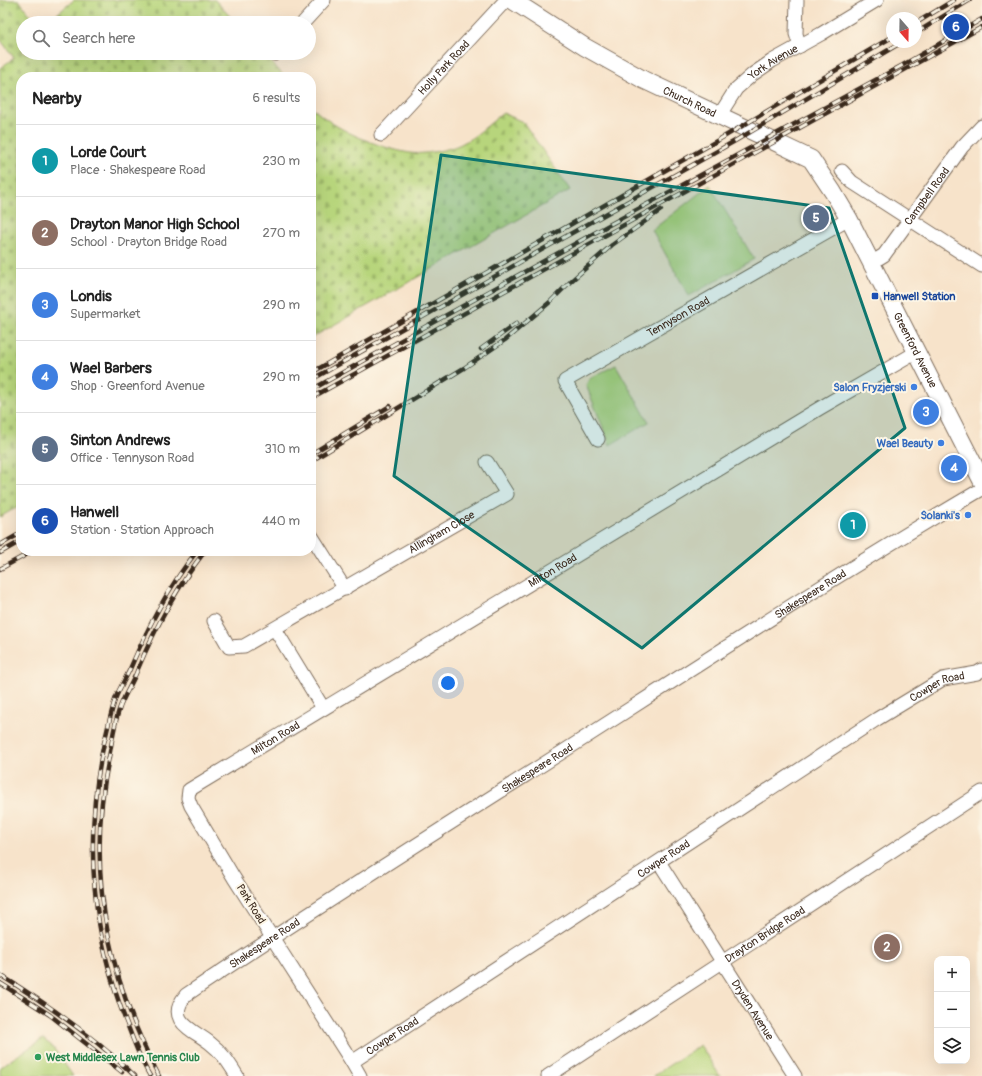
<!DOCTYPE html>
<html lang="en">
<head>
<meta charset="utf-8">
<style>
	:root { --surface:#fff; --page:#f2f2f2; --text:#222; --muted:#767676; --line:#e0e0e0; --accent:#c8321e }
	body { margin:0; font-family:Pangolin,sans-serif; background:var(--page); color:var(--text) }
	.controls { position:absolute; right:12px; bottom:12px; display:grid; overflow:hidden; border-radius:8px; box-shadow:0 4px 16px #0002 }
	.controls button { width:36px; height:36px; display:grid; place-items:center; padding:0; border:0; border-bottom:1px solid var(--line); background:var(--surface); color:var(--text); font:20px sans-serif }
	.compass { position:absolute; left:886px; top:12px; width:36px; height:36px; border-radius:50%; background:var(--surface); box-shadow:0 4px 16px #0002; rotate:160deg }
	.you { position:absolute; left:448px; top:683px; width:14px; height:14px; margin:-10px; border:3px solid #fff; border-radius:50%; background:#1a73e8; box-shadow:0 0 0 6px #1a73e833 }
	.badge { display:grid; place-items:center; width:26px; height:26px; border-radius:50%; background:var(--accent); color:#fff; font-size:13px; font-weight:700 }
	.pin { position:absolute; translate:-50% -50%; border:2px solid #fff; box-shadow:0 1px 4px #0006 }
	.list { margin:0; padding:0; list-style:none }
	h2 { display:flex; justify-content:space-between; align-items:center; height:52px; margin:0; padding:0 16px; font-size:17px }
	h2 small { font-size:13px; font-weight:400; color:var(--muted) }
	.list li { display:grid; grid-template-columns:26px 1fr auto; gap:12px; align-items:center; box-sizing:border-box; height:72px; padding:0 16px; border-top:1px solid var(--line) }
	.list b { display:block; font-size:15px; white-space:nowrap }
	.list p { margin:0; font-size:13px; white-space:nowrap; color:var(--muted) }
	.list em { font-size:13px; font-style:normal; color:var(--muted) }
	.icon { flex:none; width:22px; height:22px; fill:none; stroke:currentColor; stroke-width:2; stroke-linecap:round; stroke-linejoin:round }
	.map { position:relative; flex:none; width:982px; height:1076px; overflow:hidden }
	.search { position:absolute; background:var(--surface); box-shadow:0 4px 16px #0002; left:16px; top:16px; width:300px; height:44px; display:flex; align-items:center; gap:10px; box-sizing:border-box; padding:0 14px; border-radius:22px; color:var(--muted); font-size:15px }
	.panel { position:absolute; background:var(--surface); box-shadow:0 4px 16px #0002; left:16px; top:72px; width:300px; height:484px; border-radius:16px }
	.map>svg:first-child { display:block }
	.cemetery { fill:url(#cemetery-stones); stroke:#79804c }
	.green { fill:#b7d57b; stroke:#79804c }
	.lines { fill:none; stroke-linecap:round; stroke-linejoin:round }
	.minor-casing { stroke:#7d6b5a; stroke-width:15 }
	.tertiary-casing { stroke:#7d6b5a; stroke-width:19 }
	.minor { stroke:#fff; stroke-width:13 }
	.tertiary { stroke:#fff; stroke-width:17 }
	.rail-casing { stroke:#3b2a1e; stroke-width:4.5 }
	.rail { stroke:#fcf5e5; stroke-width:3; stroke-dasharray:9; stroke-linecap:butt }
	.marked { fill:#0f766e; fill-opacity:0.2; stroke:#0f766e; stroke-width:3; stroke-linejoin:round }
	.transit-dot { fill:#1a4fb4; stroke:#fcf5e5; stroke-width:1.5 }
	.shop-dot { fill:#3f7fe0; stroke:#fcf5e5; stroke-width:1.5 }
	.leisure-dot { fill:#2e9e5b; stroke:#fcf5e5; stroke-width:1.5 }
	.labels { text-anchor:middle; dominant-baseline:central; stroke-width:4; stroke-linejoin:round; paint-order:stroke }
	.street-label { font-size:11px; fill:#3b2a1e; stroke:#fcf5e5 }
	.transit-label { font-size:11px; font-weight:bold; fill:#164399; stroke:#fcf5e5; text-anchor:start }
	.shop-label { font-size:11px; font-weight:bold; fill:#366cbe; stroke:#fcf5e5; text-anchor:end }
	.leisure-label { font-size:11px; font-weight:bold; fill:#27864d; stroke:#fcf5e5; text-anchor:start }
</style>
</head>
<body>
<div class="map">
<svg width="982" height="1076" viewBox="0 0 982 1076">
	<defs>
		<pattern id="cemetery-stones" width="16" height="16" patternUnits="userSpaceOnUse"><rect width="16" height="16" fill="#b7d57b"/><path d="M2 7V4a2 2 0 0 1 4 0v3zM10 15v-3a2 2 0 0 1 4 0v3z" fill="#9eb76a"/></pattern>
	</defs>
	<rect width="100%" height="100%" fill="#fcf5e5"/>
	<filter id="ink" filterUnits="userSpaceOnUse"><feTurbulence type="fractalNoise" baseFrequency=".025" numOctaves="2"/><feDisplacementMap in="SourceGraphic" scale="8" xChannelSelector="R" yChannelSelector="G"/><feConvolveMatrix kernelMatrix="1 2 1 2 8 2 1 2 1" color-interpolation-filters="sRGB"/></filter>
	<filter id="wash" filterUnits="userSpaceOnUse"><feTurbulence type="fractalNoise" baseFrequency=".012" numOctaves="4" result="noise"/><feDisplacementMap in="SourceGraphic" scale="16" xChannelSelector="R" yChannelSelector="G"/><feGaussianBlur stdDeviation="0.9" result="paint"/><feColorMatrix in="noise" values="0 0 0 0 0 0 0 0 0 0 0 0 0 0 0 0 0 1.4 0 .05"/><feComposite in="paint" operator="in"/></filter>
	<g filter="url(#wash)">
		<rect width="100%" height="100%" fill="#f7e3ca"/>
		<!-- cemetery -->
		<g class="cemetery">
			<polygon points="0,0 19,0 36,23 23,23 23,53 263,53 285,77 21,77 21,505 0,517 0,68 14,58 0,39"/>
			<polygon points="74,0 215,0 236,23 46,23"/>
			<path d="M311,106C332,129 379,148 410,153C422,155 450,150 461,144C476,137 490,123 503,113L523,122L570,190L311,338Z"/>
		</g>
		<!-- green -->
		<g class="green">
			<polygon points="710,185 754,259 689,296 652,230"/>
			<polygon points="616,365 649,422 610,445 586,385 590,378"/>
			<polygon points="43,1039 52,1046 73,1076 0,1076 0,1067"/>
			<polygon points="700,1045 720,1076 653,1076"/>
		</g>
	</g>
	<g filter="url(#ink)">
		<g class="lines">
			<!-- minor casing -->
			<g class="minor-casing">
				<g id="minor">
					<polyline points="797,0 796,34 800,46"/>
					<polyline points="303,23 324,0"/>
					<polyline points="275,54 276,53"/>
					<path id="s1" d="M719,116L736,89L753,74L772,61L821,34L877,0"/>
					<path id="s2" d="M381,135L506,0"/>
					<polyline points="842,171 852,182 982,266"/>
					<path id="s3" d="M871,263L884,255L962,147L982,126"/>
					<path id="s4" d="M598,439L565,381L849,219"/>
					<polyline points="311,535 345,589"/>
					<path id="s5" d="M214,621L229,647L244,646L507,494L487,462"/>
					<polyline points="275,629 323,708"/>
					<path id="s6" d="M659,862L795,1076"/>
					<path id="s7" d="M352,1062L877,719L943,679L977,673L982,670"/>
					<path id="s8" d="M237,1076C229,1063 222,1052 210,1043C194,1030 164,1021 186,995C311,911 438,831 564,751C703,662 841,572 982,489"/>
					<path id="s9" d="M360,1076L352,1062L234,878L191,806L188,798L189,790L820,408L917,352"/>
					<path id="s10" d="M548,1076L982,792"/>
				</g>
			</g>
			<!-- tertiary casing -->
			<g class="tertiary-casing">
				<g id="tertiary">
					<path id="s11" d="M512,0L585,47L644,80L811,159L833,192L849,219L982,481"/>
				</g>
			</g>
			<!-- minor -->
			<use href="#minor" class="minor"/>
			<!-- tertiary -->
			<use href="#tertiary" class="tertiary"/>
			<!-- rail casing -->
			<g class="rail-casing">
				<g id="rail">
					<polyline points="916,23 954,0"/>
					<polyline points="916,33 970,0"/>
					<polyline points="481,349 517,323"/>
					<polyline points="311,373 727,135 892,37"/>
					<polyline points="311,380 735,141 902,42"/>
					<polyline points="311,390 607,226 903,65 982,19"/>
					<polyline points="311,398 982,27"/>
					<polyline points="311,454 390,406"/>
					<polyline points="311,461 464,368 505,340 550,302 571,281 612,245 661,210"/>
					<polyline points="0,545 21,533"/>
					<polyline points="0,553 21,541"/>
					<polyline points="0,569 33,551"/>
					<path d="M0,975C49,1005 94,1037 135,1076"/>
					<polyline points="0,983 50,1015 122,1072"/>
					<path d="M150,1076C141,1061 135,1045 129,1029C92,939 83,839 104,743C108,728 111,711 116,697C120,687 126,678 130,669C148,627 168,587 197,551"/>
					<path d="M159,1076C106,975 86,869 109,757C112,742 114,725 119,710C123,697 132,684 137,671C155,628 176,588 205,551"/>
				</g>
			</g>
			<!-- rail -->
			<use href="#rail" class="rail"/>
		</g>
	</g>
	<!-- marked area -->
	<path class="marked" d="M441,155L829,208L905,428L642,648L394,476Z"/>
	<!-- markers -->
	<rect class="transit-dot" x="871" y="292" width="8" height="8" rx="2"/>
	<g class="shop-dot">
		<circle cx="914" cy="387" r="4"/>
		<circle cx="941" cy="443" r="4"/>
		<circle cx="968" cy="515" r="4"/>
	</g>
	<circle class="leisure-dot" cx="38" cy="1057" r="4"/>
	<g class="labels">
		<!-- street labels -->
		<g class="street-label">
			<text stroke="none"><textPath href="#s1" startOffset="78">York Avenue</textPath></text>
			<text stroke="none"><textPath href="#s2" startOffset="92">Holly Park Road</textPath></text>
			<text stroke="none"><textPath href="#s11" startOffset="205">Church Road</textPath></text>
			<text stroke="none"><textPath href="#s3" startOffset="88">Campbell Road</textPath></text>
			<text stroke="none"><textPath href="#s4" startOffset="197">Tennyson Road</textPath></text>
			<text stroke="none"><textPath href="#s11" startOffset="557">Greenford Avenue</textPath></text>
			<text stroke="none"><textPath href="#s5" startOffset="273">Allingham Close</textPath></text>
			<text stroke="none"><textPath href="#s9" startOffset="760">Milton Road</textPath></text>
			<text stroke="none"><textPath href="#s8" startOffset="850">Shakespeare Road</textPath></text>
			<text stroke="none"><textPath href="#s7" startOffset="696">Cowper Road</textPath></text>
			<text stroke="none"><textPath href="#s9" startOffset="436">Milton Road</textPath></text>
			<text stroke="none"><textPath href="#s8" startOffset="526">Shakespeare Road</textPath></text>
			<text stroke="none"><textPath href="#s7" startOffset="372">Cowper Road</textPath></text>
			<text transform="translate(251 904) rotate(58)">Park Road</text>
			<text stroke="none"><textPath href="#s10" startOffset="259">Drayton Bridge Road</textPath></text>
			<text stroke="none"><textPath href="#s8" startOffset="202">Shakespeare Road</textPath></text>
			<text stroke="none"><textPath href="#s6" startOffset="175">Dryden Avenue</textPath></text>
			<text stroke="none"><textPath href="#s7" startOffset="48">Cowper Road</textPath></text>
		</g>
		<!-- transit labels -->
		<g class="transit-label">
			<text x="883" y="296">Hanwell Station</text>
		</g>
		<!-- shop labels -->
		<g class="shop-label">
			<text x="906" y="387">Salon Fryzjerski</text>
			<text x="933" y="443">Wael Beauty</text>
			<text x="960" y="515">Solanki's</text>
		</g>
		<!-- leisure labels -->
		<g class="leisure-label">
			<text x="46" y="1057">West Middlesex Lawn Tennis Club</text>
		</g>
	</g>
</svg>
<div class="controls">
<button>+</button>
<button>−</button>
<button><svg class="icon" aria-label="layers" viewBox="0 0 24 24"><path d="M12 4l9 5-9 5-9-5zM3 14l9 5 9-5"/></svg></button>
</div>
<svg class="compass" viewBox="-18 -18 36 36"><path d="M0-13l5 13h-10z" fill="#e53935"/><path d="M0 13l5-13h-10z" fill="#767676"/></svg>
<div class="you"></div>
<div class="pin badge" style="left:853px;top:525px;background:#0f9aa8">1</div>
<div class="pin badge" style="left:887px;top:947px;background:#8d6e63">2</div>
<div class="pin badge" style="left:926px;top:412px;background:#3f7fe0">3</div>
<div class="pin badge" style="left:954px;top:468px;background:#3f7fe0">4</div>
<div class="pin badge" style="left:816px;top:218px;background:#5c6f8a">5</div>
<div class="pin badge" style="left:956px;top:27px;background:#1a4fb4">6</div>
<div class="search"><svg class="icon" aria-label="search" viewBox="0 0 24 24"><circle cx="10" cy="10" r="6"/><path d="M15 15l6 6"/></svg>Search here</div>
<section class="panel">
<h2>Nearby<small>6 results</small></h2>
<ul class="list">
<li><span class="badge" style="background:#0f9aa8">1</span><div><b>Lorde Court</b><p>Place · Shakespeare Road</p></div><em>230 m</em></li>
<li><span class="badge" style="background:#8d6e63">2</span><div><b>Drayton Manor High School</b><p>School · Drayton Bridge Road</p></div><em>270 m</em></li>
<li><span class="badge" style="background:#3f7fe0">3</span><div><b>Londis</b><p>Supermarket</p></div><em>290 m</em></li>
<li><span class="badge" style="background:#3f7fe0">4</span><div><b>Wael Barbers</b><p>Shop · Greenford Avenue</p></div><em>290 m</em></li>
<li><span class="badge" style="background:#5c6f8a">5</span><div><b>Sinton Andrews</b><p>Office · Tennyson Road</p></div><em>310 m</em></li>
<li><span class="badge" style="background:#1a4fb4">6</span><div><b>Hanwell</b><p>Station · Station Approach</p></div><em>440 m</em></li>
</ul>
</section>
</div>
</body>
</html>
